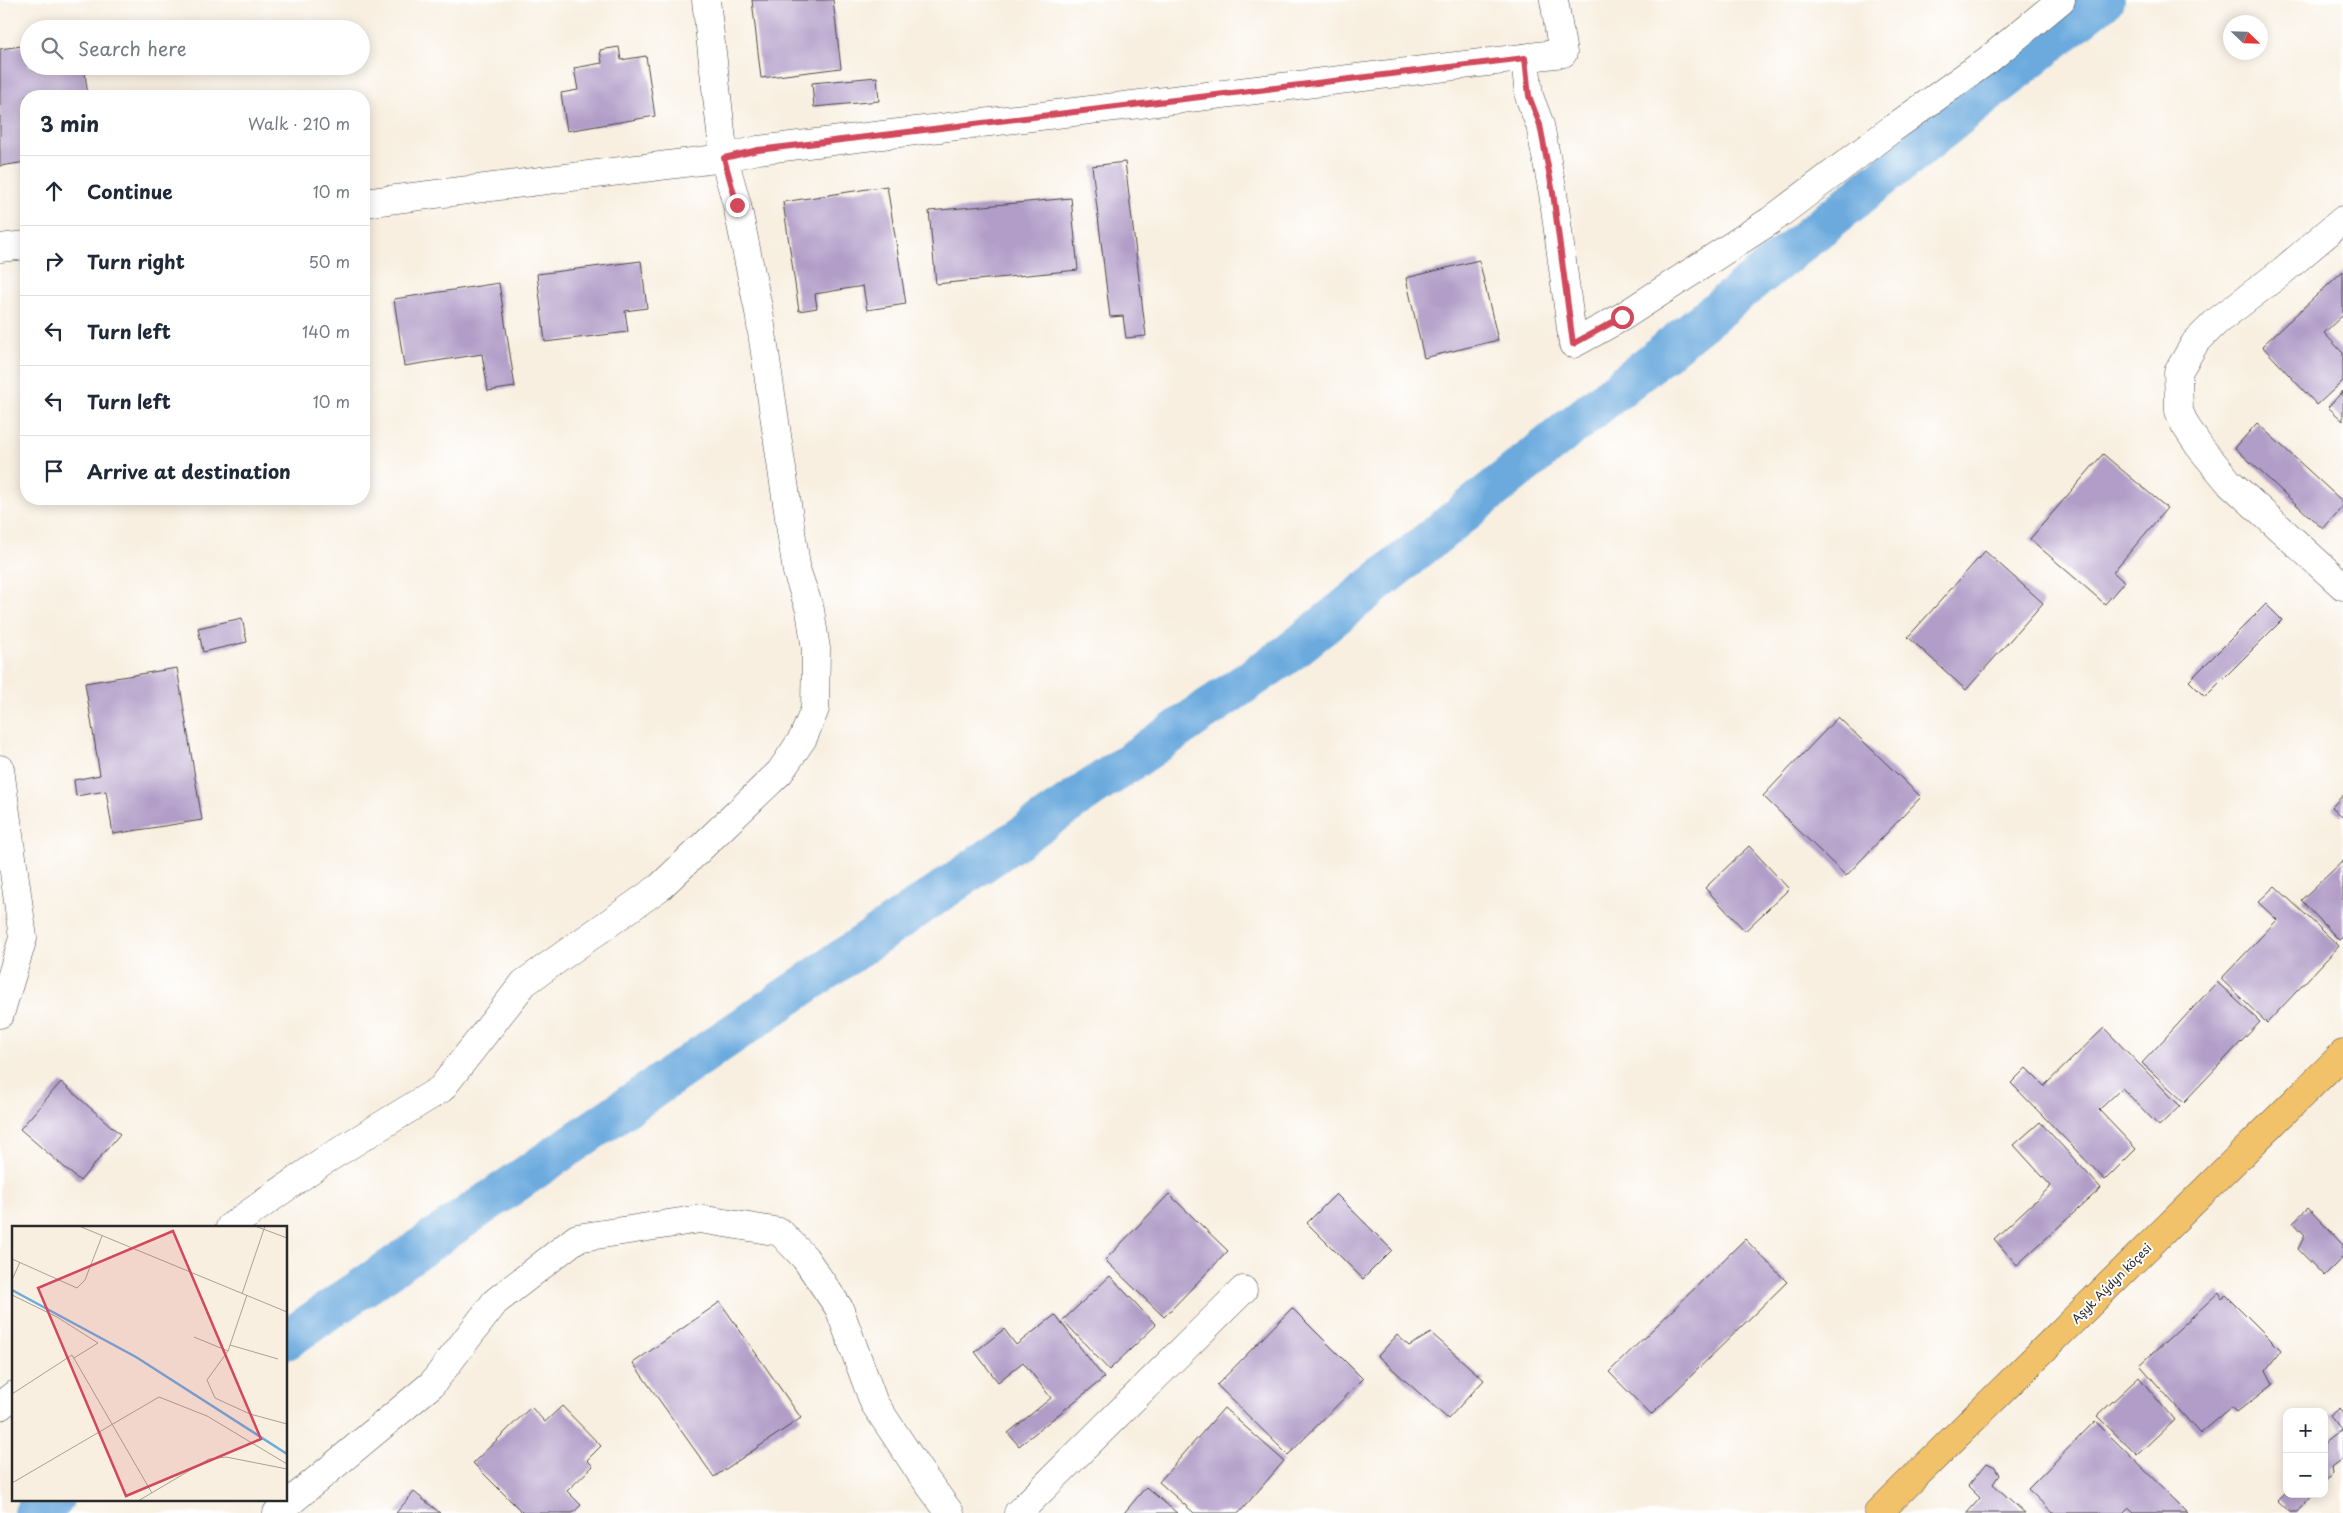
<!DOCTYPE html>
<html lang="en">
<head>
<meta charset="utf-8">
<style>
	:root { --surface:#fff; --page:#f6f6f7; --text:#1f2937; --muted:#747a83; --line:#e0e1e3 }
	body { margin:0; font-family:"Playpen Sans",sans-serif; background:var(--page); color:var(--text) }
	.controls { position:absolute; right:15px; bottom:15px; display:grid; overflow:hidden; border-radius:10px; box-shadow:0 2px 12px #0003 }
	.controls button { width:45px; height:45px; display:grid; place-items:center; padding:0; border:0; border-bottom:1px solid var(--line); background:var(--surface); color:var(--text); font:25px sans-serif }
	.compass { position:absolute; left:2223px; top:15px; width:45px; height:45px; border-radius:50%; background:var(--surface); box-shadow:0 2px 12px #0003; rotate:113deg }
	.stop { position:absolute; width:15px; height:15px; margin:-11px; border:4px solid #d1495b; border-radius:50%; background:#fff }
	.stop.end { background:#d1495b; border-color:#fff; box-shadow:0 1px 5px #0008 }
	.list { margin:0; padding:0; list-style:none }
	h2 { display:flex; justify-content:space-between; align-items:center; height:65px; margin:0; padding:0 20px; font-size:21px }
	h2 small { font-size:16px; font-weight:400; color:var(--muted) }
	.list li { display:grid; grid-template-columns:32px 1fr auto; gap:15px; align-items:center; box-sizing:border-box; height:70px; padding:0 20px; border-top:1px solid var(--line) }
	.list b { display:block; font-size:19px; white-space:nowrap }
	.list em { font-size:16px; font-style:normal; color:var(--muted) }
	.icon { flex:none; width:28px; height:28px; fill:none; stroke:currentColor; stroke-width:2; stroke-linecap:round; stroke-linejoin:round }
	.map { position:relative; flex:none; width:2343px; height:1513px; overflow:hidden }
	.search { position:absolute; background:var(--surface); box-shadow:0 2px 12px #0003; left:20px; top:20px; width:350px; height:55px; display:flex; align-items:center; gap:12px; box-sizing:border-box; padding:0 18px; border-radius:28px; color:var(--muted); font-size:19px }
	.panel { position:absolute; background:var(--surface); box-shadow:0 2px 12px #0003; left:20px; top:90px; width:350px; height:415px; border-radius:20px }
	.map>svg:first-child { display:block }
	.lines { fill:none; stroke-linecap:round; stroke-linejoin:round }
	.canal { stroke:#6caade; stroke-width:40 }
	.building { fill:#b29dc8 }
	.minor-casing { stroke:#4a4846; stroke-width:29 }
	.major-casing { stroke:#4a4846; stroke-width:29 }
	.minor { stroke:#fff; stroke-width:28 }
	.major { stroke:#f2c26a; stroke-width:28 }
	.route { stroke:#d1495b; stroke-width:6 }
	.labels { text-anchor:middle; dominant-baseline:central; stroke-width:4; stroke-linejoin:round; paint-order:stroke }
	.street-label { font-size:12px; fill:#2b2b2b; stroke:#fff }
	.inset-river { fill:none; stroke:#6caade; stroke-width:2.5 }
	.inset-road { fill:none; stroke:#a6a198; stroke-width:1 }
	.view { fill:#d1495b; fill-opacity:0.15; stroke:#d1495b; stroke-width:2.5 }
	.inset-edge { fill:none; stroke:#2b2b2b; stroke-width:2.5 }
</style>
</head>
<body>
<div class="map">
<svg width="2343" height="1513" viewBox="0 0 2343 1513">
	<rect width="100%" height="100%" fill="#fff"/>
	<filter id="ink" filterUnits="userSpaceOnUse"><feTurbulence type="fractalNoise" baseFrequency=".02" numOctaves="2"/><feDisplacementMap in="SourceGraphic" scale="10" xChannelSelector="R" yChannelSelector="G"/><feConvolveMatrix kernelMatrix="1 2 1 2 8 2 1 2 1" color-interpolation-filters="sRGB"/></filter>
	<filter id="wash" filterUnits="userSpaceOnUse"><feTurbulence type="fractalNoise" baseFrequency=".0096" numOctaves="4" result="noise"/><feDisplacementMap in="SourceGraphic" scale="20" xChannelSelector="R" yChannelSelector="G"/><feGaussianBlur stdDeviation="1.12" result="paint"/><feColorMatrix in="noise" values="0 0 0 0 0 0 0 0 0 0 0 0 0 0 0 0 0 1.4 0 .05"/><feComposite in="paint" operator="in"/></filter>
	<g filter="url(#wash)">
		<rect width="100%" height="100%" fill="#f8efe0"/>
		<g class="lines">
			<!-- canal -->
			<g class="canal">
				<polyline points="286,1340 1289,653 2104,0"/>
				<polyline points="34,1513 54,1499"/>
			</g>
		</g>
		<g id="blocks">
			<!-- building -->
			<g class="building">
				<polygon points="752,0 833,0 841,68 761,78"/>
				<polygon points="29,45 29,66 84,66 88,96 26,96 26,162 0,166 0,49"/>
				<polygon points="619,47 621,60 646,56 655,116 567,131 561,93 578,90 574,68 602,63 600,50"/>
				<polygon points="877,77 879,101 814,107 812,83"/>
				<polygon points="1125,162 1146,336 1126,338 1123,316 1110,317 1092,166"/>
				<polygon points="887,186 906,304 867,310 863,286 815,294 817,308 799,311 783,202"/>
				<polygon points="1071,198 1078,270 936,284 929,211"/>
				<polygon points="1479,260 1498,340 1424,358 1406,278"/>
				<polygon points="641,261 647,308 625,311 628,332 545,342 537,274"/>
				<polygon points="2343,271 2343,315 2324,333 2343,353 2343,381 2317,405 2262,346"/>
				<polygon points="499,283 515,387 488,391 482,354 404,366 394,299"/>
				<polygon points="2343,391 2343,421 2328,407"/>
				<polygon points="2257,423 2343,502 2343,506 2323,529 2235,448"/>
				<polygon points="2103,454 2167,508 2113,572 2124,582 2105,604 2030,539"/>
				<polygon points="1985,551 2043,603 1966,690 1908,637"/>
				<polygon points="2266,604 2282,620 2205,697 2189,681"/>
				<polygon points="242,618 247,642 203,652 198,628"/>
				<polygon points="177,668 202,820 113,834 106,791 76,796 74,780 100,775 85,683"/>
				<polygon points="1838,717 1921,797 1846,876 1763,796"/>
				<polygon points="2343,795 2343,817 2332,807"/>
				<polygon points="1749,846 1789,889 1745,931 1705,888"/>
				<polygon points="2343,861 2343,937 2339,940 2301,900"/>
				<polygon points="2275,886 2339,946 2267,1023 2221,979 2277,920 2258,902"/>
				<polygon points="2217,982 2260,1022 2184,1102 2142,1063"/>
				<polygon points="2104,1028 2180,1106 2159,1126 2122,1088 2099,1110 2136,1149 2105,1180 2011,1083 2026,1068 2044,1086"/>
				<polygon points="61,1082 120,1134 80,1181 20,1129"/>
				<polygon points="2040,1122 2101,1188 2017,1265 1994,1239 2051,1186 2014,1145"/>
				<polygon points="1169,1194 1228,1251 1164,1317 1105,1260"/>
				<polygon points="1336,1194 1392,1250 1363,1279 1307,1223"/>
				<polygon points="2308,1208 2343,1245 2343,1257 2324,1276 2298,1249 2305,1235 2293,1222"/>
				<polygon points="1745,1239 1787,1282 1651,1415 1609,1372"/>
				<polygon points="1110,1276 1156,1325 1109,1370 1063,1320"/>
				<polygon points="2219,1292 2222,1298 2226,1295 2281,1350 2266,1370 2273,1384 2237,1412 2232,1407 2200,1434 2140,1365"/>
				<polygon points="720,1302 801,1418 714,1477 633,1363"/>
				<polygon points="1292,1308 1363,1379 1288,1455 1217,1385"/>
				<polygon points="1055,1315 1104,1378 1019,1446 1008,1433 1051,1398 1023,1362 998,1382 975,1352 1004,1329 1016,1345"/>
				<polygon points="1431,1333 1484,1380 1448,1419 1378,1356 1397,1335 1409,1346"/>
				<polygon points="2139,1377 2174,1420 2137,1455 2097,1416"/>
				<polygon points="562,1406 601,1446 587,1460 593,1466 567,1491 581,1505 573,1513 523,1513 473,1463 531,1407 545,1422"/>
				<polygon points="1224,1408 1284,1461 1239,1513 1194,1513 1159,1482"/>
				<polygon points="2340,1408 2343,1412 2343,1459 2331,1468 2332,1474 2324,1483 2324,1443 2341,1430 2330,1416"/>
				<polygon points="2095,1421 2188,1513 2134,1513 2128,1508 2123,1513 2053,1513 2028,1489"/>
				<polygon points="1987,1463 1995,1467 1999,1475 1993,1484 2025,1513 1967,1513 1980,1498 1968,1486"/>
				<polygon points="1146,1487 1177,1513 1124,1513"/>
				<polygon points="2287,1490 2287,1494 2314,1494 2297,1513 2291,1513 2277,1500"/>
				<polygon points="414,1492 440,1513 396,1513"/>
			</g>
		</g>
	</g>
	<g filter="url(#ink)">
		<use href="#blocks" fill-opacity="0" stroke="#4a4846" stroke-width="1"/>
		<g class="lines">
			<!-- minor casing -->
			<g class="minor-casing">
				<g id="minor">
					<polyline points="1525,58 1529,96 1540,125 1553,193 1573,344 1622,317 1770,221 1892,129 1988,60 2061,0"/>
					<polyline points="364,203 724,158 758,150 1563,53 1554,0"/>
					<polyline points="2343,220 2279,274 2216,322 2195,343 2178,372 2179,411 2185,425 2199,446 2228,481 2343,586"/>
					<polyline points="0,248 26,245"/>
					<polyline points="0,769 23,938 0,1014"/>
					<polyline points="230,1227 322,1162 441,1089 524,983 660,887 780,772 803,738 815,709 816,649 810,610 797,572 759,312 737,205 724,158 706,0"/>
					<polyline points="0,1406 14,1395"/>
					<polyline points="277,1513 432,1384 495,1302 577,1238 700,1219 780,1232 805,1258 839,1308 874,1403 920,1472 950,1513"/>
					<polyline points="1018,1513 1243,1290"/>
				</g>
			</g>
			<!-- major casing -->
			<g class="major-casing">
				<polyline id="major" points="1878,1513 2343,1054"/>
			</g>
			<!-- minor -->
			<use href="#minor" class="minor"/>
			<!-- major -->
			<use href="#major" class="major"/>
		</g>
	</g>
	<g class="lines" filter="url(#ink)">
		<!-- route -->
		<polyline class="route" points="737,205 724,158 758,150 1525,58 1529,96 1540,125 1553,193 1573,344 1622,317"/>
	</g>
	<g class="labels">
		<!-- street labels -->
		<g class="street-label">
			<text transform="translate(2111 1283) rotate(-45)">Aşyk Aýdyn köçesi</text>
		</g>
	</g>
	<!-- overview -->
	<g transform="translate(12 1226)">
		<rect width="275" height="275" fill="#f8efe0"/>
		<path class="inset-river" d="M0,64L124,131L275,228"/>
		<path class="inset-road" d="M67,0L275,86M243,0L275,12M0,33L65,62L73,54L90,10M0,54L8,36M230,68L253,0M0,69L45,91L86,117L62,132M182,111L216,125L235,69M218,119L266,133M216,125L195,154L203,172L238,188L275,198M0,168L60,129L140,267M0,257L147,171L195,190L275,238M126,275L197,233L214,231L275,243"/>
		<path class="view" d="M161,5L249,213L114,270L26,62Z"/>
		<rect width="275" height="275" class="inset-edge"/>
	</g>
</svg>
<div class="controls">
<button>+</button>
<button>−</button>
</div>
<svg class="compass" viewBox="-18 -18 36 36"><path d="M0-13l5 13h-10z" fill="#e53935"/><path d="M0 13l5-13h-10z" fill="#747a83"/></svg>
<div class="stop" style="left:1622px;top:317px"></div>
<div class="stop end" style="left:737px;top:205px"></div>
<div class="search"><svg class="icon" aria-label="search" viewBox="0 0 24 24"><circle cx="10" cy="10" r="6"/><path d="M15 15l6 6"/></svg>Search here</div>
<section class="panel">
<h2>3 min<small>Walk · 210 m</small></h2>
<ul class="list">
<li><svg class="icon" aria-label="ahead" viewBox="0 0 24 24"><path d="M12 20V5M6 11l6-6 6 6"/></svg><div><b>Continue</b></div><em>10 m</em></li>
<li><svg class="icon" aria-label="right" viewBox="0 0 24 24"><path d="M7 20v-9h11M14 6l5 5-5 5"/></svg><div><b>Turn right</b></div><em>50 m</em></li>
<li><svg class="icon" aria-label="left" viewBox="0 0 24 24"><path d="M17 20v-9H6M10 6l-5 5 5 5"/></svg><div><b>Turn left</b></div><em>140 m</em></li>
<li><svg class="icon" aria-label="left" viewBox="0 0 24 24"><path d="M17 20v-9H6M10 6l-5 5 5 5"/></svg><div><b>Turn left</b></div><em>10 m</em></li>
<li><svg class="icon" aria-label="arrive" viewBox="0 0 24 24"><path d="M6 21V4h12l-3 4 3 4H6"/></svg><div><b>Arrive at destination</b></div></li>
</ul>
</section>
</div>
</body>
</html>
